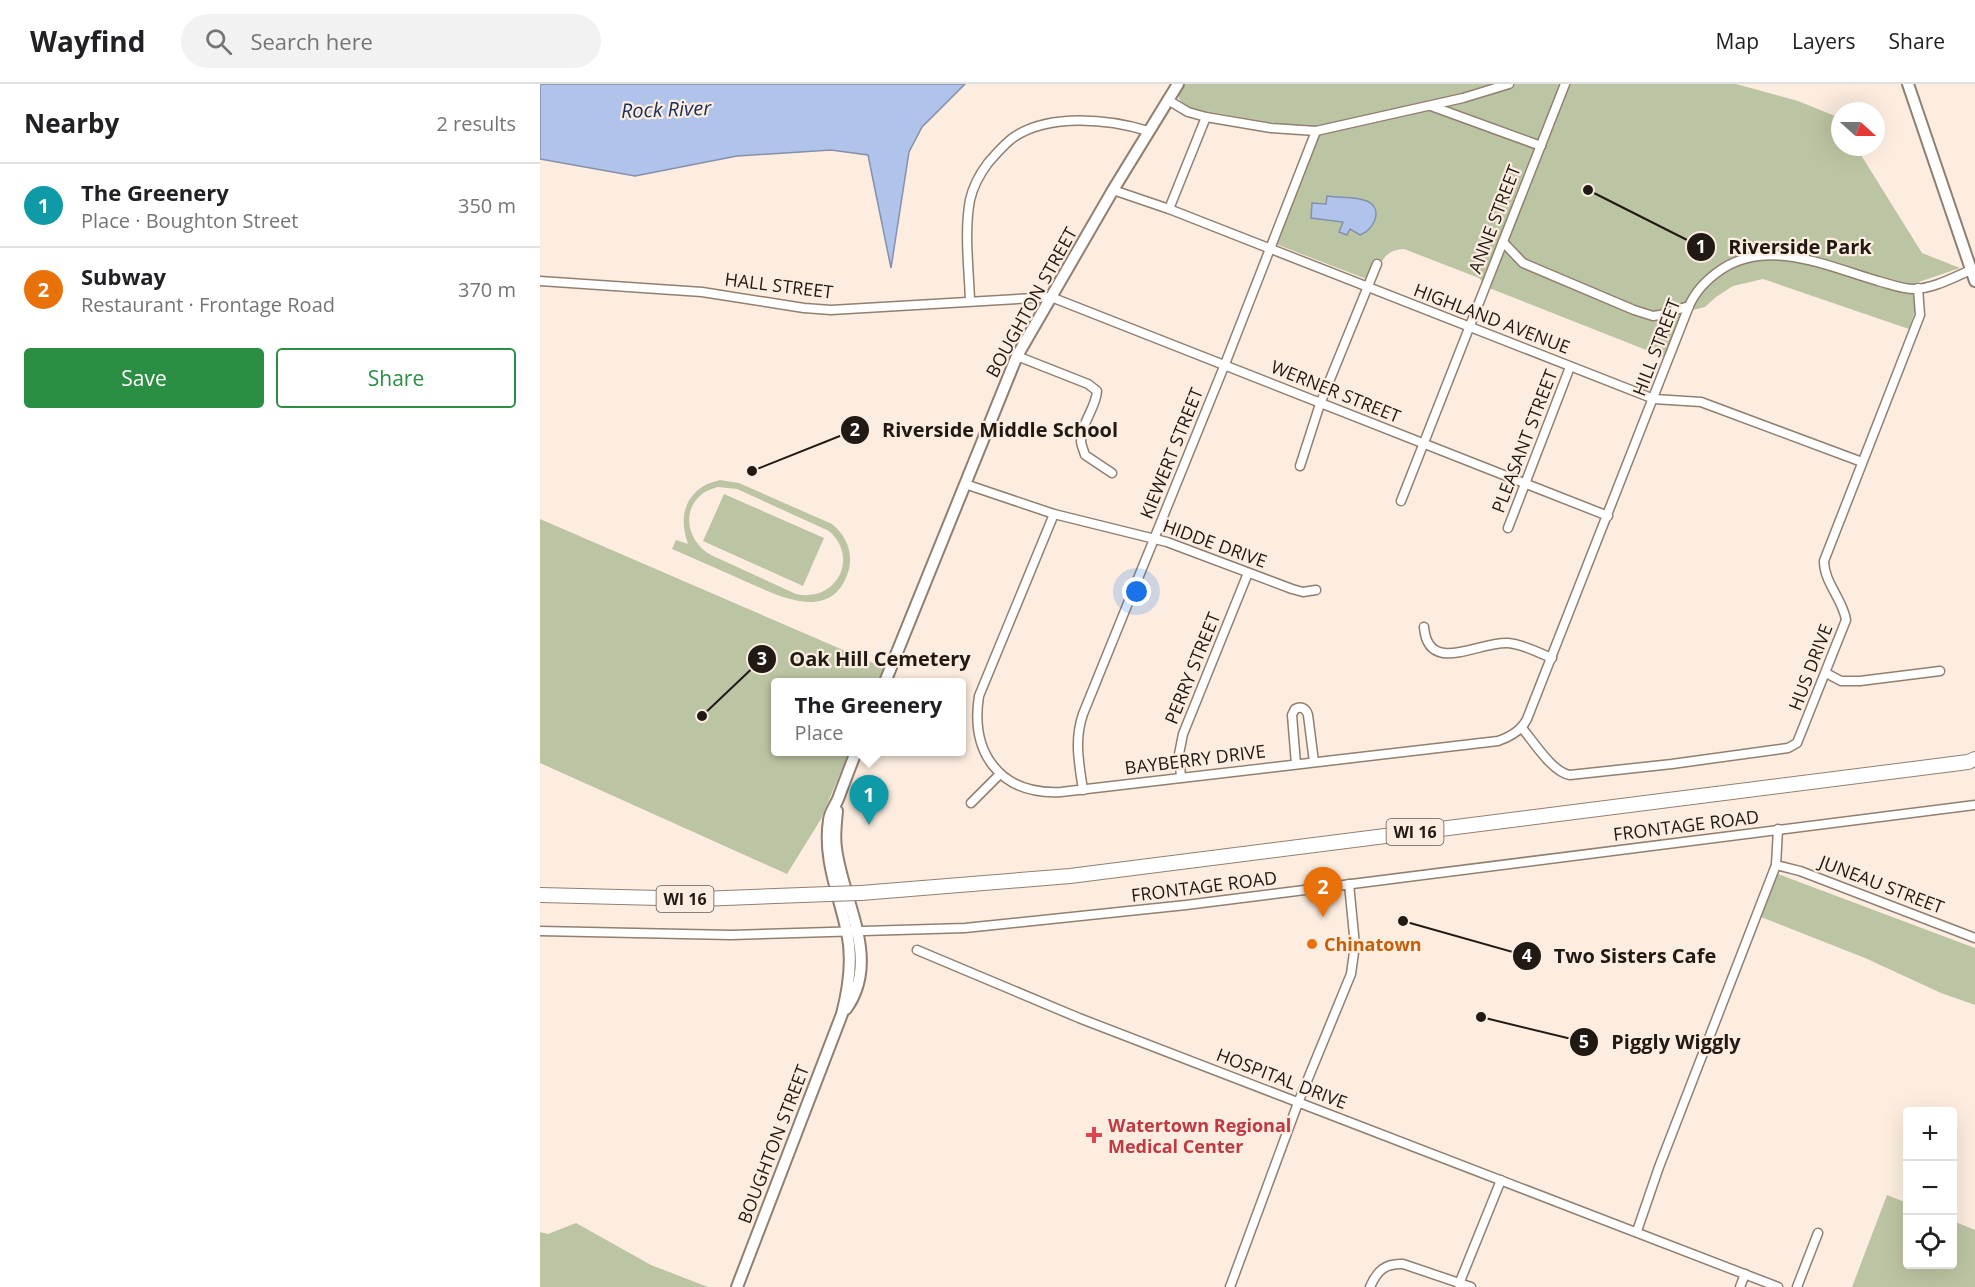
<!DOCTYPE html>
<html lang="en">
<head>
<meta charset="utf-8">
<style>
	:root { --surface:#fff; --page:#f2f2f2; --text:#202124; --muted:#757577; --line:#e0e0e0; --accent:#2a8e43 }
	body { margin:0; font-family:"Open Sans",sans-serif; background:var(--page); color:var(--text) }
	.controls { position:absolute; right:18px; bottom:18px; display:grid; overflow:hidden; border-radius:6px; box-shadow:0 6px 24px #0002 }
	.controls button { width:54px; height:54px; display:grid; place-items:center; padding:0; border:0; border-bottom:2px solid var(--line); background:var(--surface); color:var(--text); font:30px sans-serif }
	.compass { position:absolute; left:1291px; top:18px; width:54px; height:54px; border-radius:50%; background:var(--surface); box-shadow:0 6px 24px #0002; rotate:111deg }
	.you { position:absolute; left:597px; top:508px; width:21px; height:21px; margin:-15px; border:4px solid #fff; border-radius:50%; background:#1a73e8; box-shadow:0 0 0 9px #1a73e833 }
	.badge { display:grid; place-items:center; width:39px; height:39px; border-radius:50%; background:var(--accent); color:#fff; font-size:20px; font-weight:700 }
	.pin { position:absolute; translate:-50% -50px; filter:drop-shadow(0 2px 3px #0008) }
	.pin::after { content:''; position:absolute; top:32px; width:21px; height:18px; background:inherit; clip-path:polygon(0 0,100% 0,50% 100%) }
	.popup { position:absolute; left:231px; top:594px; width:195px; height:78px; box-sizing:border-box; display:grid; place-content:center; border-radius:6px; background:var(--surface); filter:drop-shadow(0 2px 4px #0005); font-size:20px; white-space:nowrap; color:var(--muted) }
	.popup b { font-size:22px; color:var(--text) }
	.popup::after { content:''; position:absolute; left:50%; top:100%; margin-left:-12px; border:12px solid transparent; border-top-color:var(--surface) }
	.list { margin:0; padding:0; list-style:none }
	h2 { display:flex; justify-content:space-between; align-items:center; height:78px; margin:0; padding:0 24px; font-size:26px }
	h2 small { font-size:20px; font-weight:400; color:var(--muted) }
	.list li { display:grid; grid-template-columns:39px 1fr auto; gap:18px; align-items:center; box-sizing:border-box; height:84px; padding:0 24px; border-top:2px solid var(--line) }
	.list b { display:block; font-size:22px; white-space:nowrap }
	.list p { margin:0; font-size:20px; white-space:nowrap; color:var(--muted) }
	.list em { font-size:20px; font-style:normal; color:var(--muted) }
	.actions { display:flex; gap:12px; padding:18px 24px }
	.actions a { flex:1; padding:14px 0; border:2px solid var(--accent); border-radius:6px; text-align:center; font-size:21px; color:var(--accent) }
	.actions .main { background:var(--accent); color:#fff }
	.icon { flex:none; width:33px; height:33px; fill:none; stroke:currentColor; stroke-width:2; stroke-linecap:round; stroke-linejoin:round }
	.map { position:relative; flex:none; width:1435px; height:1203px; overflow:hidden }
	header { display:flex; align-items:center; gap:36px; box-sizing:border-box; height:84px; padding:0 30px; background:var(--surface); border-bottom:2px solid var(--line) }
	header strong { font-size:28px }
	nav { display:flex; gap:33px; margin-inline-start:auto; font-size:21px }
	.search { width:420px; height:54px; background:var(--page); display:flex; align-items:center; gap:15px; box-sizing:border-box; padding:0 21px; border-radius:33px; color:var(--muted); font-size:22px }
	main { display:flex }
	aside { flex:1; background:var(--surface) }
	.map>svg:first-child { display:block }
	.green { fill:#bcc5a3; fill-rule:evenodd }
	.water { fill:#b0c3ea; stroke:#8590aa; stroke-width:1.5 }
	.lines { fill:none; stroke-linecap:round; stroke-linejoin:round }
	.minor-casing { stroke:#917f70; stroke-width:11 }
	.tertiary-casing { stroke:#917f70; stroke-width:14 }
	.trunk-casing { stroke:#917f70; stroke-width:16 }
	.minor { stroke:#fff; stroke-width:8 }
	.tertiary { stroke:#fff; stroke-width:10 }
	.trunk { stroke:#fff; stroke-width:14 }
	.trunk-bridge-casing { stroke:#917f70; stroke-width:16; stroke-linecap:butt }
	.trunk-bridge { stroke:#fff; stroke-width:14 }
	.food-dot { fill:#e8710a; stroke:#fdede0; stroke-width:2 }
	.health-dot { fill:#e0444e; stroke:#fdede0; stroke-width:2 }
	.labels { text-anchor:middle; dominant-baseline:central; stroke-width:4.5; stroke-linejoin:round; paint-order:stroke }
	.shield { fill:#fdede0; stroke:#625951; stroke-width:1.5 }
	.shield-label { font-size:16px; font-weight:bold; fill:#201914 }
	.street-label { font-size:18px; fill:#201914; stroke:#fdede0 }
	.food-label { font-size:18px; font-weight:bold; fill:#c56008; stroke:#fdede0; text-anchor:start }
	.health-label { font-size:18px; font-weight:bold; fill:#be3a42; stroke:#fdede0; text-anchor:start }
	.water-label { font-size:20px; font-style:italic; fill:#182d5c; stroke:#fdede0 }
	.leader { fill:none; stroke:#201914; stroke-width:2 }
	.callout-dot { fill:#201914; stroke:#fdede0; stroke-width:2 }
	.mark-label { font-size:18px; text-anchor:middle; font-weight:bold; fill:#fff }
	.callout-label { font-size:20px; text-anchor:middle; font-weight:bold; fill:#201914; stroke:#fdede0; stroke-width:4.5; stroke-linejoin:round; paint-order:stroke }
</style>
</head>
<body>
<header>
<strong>Wayfind</strong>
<div class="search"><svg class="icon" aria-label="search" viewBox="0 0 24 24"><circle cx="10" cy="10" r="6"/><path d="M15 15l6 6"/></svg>Search here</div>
<nav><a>Map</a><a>Layers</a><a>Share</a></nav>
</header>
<main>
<aside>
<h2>Nearby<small>2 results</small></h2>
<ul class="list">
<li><span class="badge" style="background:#0f9aa8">1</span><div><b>The Greenery</b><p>Place · Boughton Street</p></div><em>350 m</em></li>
<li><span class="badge" style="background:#e8710a">2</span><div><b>Subway</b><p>Restaurant · Frontage Road</p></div><em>370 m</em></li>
</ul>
<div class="actions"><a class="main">Save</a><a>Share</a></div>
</aside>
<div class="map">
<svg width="1435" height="1203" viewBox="0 0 1435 1203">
	<rect width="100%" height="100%" fill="#fdede0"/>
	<!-- green -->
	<g class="green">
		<path d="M641,0H1196L1258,17L1300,34V63H1324L1321,71L1382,169L1420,184L1373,200L1377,220L1369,245L1223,195L1193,202L1176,213L1165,223L1149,227L1137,239L1124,273L949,204L939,194L864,165C841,167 842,179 834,198L733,159L773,55L770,42L759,43L648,24L639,15L638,7Z"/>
		<path d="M180,396L199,399L292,440C306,451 313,468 309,485C293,543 235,510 200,495C178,485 155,475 132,465L136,456L148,460C137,430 147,403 180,396ZM178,403L197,405L289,447C320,474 296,519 256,510L171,471C149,459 140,429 161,411C165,407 172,405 178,403Z"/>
		<polygon points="184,410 284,454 263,502 163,457"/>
		<polygon points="0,435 345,584 338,598 236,598 236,668 309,668 281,735 247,790 0,679"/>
		<polygon points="1238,790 1435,864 1435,921 1401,909 1325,874 1216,831 1232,793"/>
		<polygon points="1347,1111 1367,1119 1368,1180 1412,1180 1413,1137 1435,1146 1435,1203 1312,1203"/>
		<polygon points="36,1139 111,1181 168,1203 0,1203 0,1148 8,1150"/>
	</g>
	<!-- water -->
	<g class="water">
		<polygon points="0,0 425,0 382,43 369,68 351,184 328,71 291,66 197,72 95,92 0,75"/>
		<path d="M787,112C799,114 816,112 827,117C844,125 834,146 820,151L810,145L807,151L799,148L803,138L771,134L772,119L786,120Z"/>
	</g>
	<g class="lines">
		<!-- minor casing -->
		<g class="minor-casing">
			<g id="minor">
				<polyline points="628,16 648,28 666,33 731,44 776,47 923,14 969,0"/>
				<polyline points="891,22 1001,62"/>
				<polyline points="573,106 629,125 1114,315 1161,318 1322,378"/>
				<polyline points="629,125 666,33"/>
				<polyline points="963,158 983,179 1094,226 1113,232 1120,231 1149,222"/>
				<polyline points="0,197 162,208 264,224 291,226 511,213 1068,432"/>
				<path d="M430,217C429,186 424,147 430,116C433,102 439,91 448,79C456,70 464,60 474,53C510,29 569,35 608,47"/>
				<path d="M477,272L548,300L557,307C556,324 541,339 541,357C541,361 544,367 545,371L572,389"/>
				<polyline points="760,382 780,320 837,180"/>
				<polyline points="425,400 514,430 627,458 752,505 763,508 776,506"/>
				<polyline points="861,417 1025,0"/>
				<path d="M514,430L439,612C430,669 460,711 521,708L958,657C970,653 981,647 987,635L1149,222C1156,206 1167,195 1182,185C1230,154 1289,183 1338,197C1350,200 1362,205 1374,205C1393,205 1414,193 1431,186"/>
				<polyline points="968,444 1030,283"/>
				<path d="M884,543C888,592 939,557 968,559C983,560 999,569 1012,574"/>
				<polyline points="1286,589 1301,597 1320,597 1400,587"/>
				<path d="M982,644C993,657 1013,689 1030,691L1132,680L1248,664L1257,659L1306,536C1303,515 1284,499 1284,477L1380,231L1378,204"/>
				<path d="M756,680L752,631L755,625C761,622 766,624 768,631L774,678"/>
				<polyline points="641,693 639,670 643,650 708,489"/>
				<path d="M543,706C539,679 534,656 543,630L685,280L776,47"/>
				<polyline points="431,719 459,691"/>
				<polyline points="1236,781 1260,787 1435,854"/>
				<polyline points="0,847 191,851 425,844 646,821 1435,721"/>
				<polyline points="377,866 539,934 1238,1203"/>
				<polyline points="1097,1147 1119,1083 1236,781 1238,745"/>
				<polyline points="919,1200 961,1096"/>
				<polyline points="690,1203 758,1019 811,890 815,861 809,800"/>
				<path d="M830,1203C837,1187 845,1179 863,1180L931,1203"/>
				<polyline points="1200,1203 1205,1190"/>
				<polyline points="1257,1203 1278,1149"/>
			</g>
		</g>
		<!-- tertiary casing -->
		<g class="tertiary-casing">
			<g id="tertiary">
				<polyline points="1368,0 1435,197"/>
				<polyline points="345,598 477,272 573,106 638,0"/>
				<path d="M297,727C296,739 294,752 296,764C302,816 342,875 306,925"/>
				<path d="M197,1203L302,930C309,903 313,875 307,848C299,810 283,775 289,736C290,728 295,722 298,715C304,699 310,683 316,668"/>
			</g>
		</g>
		<!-- trunk casing -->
		<g class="trunk-casing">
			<g id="trunk">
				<polyline points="321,809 530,792 1428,678 1435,675"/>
				<polyline points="0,811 160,815 289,810"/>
			</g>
		</g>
		<!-- minor -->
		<use href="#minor" class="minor"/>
		<!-- tertiary -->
		<use href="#tertiary" class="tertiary"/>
		<!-- trunk -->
		<use href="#trunk" class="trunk"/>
		<!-- trunk-bridge casing -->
		<g class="trunk-bridge-casing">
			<polyline id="trunk-bridge" points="289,810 321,809"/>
		</g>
		<!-- trunk-bridge -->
		<use href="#trunk-bridge" class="trunk-bridge"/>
	</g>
	<!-- markers -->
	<circle class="food-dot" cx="772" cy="860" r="6"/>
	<path class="health-dot" d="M551 1042h6v6h6v6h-6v6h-6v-6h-6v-6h6z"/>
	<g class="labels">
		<!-- shield labels -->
		<g class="shield">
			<rect x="846.5" y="735" width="57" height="26" rx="4.5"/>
			<rect x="116.5" y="802" width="57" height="26" rx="4.5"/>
		</g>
		<g class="shield-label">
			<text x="875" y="748">WI 16</text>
			<text x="145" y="815">WI 16</text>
		</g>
		<!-- street labels -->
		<g class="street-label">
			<text transform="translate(954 135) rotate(-69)">ANNE STREET</text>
			<text transform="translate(239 201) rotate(7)">HALL STREET</text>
			<text transform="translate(491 218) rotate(-61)">BOUGHTON STREET</text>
			<text transform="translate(952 234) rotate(21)">HIGHLAND AVENUE</text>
			<text transform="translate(1116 263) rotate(-69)">HILL STREET</text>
			<text transform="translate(796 307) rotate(22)">WERNER STREET</text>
			<text transform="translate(984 357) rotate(-69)">PLEASANT STREET</text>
			<text transform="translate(631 369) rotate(-68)">KIEWERT STREET</text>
			<text transform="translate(675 459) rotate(20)">HIDDE DRIVE</text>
			<text transform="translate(1270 583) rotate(-69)">HUS DRIVE</text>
			<text transform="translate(652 584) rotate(-68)">PERRY STREET</text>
			<text transform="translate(655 675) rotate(-7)">BAYBERRY DRIVE</text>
			<text transform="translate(1146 741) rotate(-7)">FRONTAGE ROAD</text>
			<text transform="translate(1342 800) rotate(21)">JUNEAU STREET</text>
			<text transform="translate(664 802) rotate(-7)">FRONTAGE ROAD</text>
			<text transform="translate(742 994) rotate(21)">HOSPITAL DRIVE</text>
			<text transform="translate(233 1060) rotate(-69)">BOUGHTON STREET</text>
		</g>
		<!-- food labels -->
		<g class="food-label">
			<text x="784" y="860">Chinatown</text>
		</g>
		<!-- health labels -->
		<g class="health-label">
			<text x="568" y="1041">Watertown Regional<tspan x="568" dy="21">Medical Center</tspan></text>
		</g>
		<!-- water labels -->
		<g class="water-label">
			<text transform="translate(126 25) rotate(-2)">Rock River</text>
		</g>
	</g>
	<!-- callouts -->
	<path class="leader" d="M1048 106L1161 163M212 387L315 346M162 632L222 575M863 837L987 872M941 933L1044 958"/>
	<g class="callout-dot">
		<circle cx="1048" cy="106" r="6"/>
		<circle cx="212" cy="387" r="6"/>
		<circle cx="162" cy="632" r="6"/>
		<circle cx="863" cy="837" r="6"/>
		<circle cx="941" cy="933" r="6"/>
		<circle cx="1161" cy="163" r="15"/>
		<circle cx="315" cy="346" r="15"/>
		<circle cx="222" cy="575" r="15"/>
		<circle cx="987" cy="872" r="15"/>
		<circle cx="1044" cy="958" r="15"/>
	</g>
	<g class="mark-label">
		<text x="1161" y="169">1</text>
		<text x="315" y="352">2</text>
		<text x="222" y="581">3</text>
		<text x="987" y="878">4</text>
		<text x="1044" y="964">5</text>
	</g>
	<g class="callout-label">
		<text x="1260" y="170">Riverside Park</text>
		<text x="460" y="353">Riverside Middle School</text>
		<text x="340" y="582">Oak Hill Cemetery</text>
		<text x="1095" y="879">Two Sisters Cafe</text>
		<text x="1136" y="965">Piggly Wiggly</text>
	</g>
</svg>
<div class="controls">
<button>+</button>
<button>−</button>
<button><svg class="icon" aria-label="locate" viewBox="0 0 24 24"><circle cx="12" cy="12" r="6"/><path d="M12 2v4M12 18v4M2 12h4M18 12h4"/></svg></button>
</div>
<svg class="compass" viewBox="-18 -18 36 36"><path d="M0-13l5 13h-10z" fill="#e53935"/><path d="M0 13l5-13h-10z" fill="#757577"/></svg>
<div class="you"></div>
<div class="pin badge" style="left:329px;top:741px;background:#0f9aa8">1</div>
<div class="popup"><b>The Greenery</b>Place</div>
<div class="pin badge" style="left:783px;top:833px;background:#e8710a">2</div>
</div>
</main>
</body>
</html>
